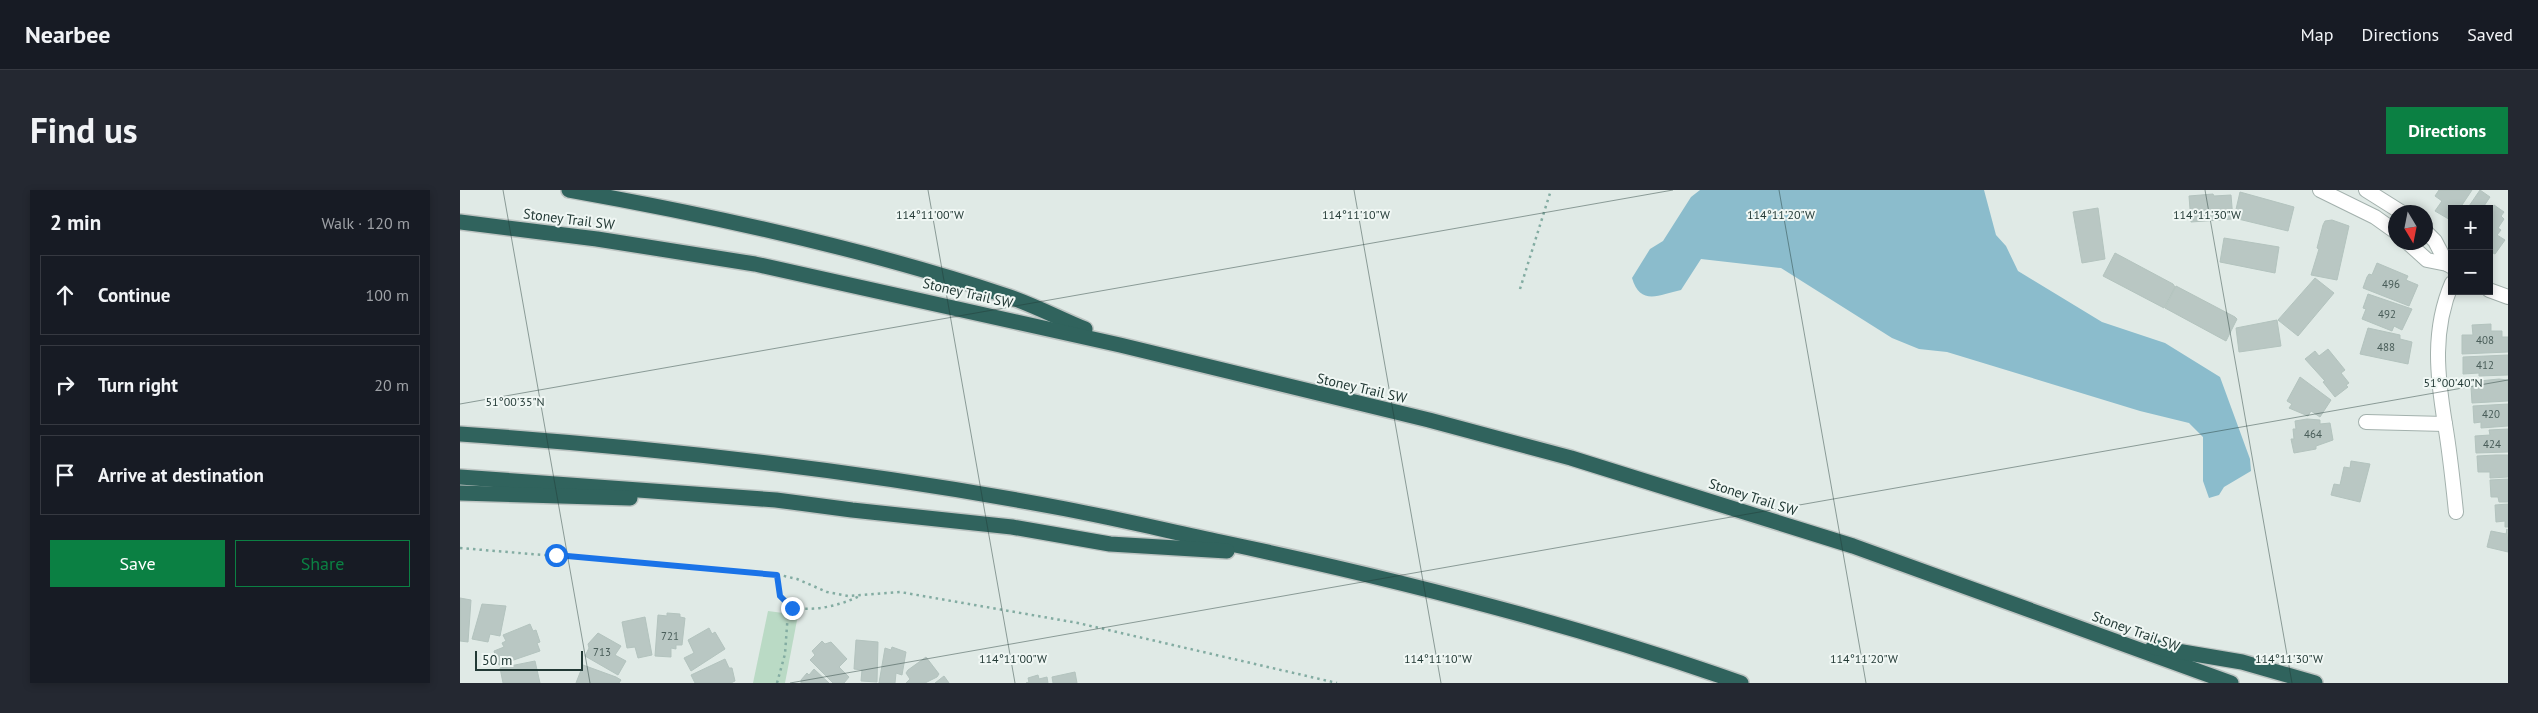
<!DOCTYPE html>
<html lang="en">
<head>
<meta charset="utf-8">
<style>
	:root { --surface:#171b24; --page:#242831; --text:#f1f3f6; --muted:#9ea1a6; --line:#363941; --accent:#0b8043 }
	body { margin:0; font-family:"PT Sans",sans-serif; background:var(--page); color:var(--text) }
	.controls { position:absolute; right:15px; top:15px; display:grid; overflow:hidden; border-radius:0px; box-shadow:0 2px 8px #0003 }
	.controls button { width:45px; height:45px; display:grid; place-items:center; padding:0; border:0; border-bottom:1px solid var(--line); background:var(--surface); color:var(--text); font:25px sans-serif }
	.compass { position:absolute; left:1928px; top:15px; width:45px; height:45px; border-radius:50%; background:var(--surface); box-shadow:0 2px 8px #0003; rotate:170deg }
	.scale { position:absolute; left:15px; bottom:12px; width:108px; box-sizing:border-box; padding-left:5px; border:2px solid #223935; border-top:0; font-size:14px; line-height:18px; white-space:nowrap; color:#223935; -webkit-text-stroke:4px #f0f7f4; paint-order:stroke }
	.stop { position:absolute; width:15px; height:15px; margin:-11px; border:4px solid #1a73e8; border-radius:50%; background:#fff }
	.stop.end { background:#1a73e8; border-color:#fff; box-shadow:0 1px 5px #0008 }
	.list { margin:0; padding:0; list-style:none }
	h2 { display:flex; justify-content:space-between; align-items:center; height:65px; margin:0; padding:0 20px; font-size:21px }
	h2 small { font-size:16px; font-weight:400; color:var(--muted) }
	.list li { display:grid; grid-template-columns:32px 1fr auto; gap:15px; align-items:center; box-sizing:border-box; height:80px; margin:0 10px 10px; padding:0 10px; border:1px solid var(--line); border-radius:0px }
	.list b { display:block; font-size:19px; white-space:nowrap }
	.list em { font-size:16px; font-style:normal; color:var(--muted) }
	.actions { display:flex; gap:10px; padding:15px 20px }
	.actions a { flex:1; padding:11px 0; border:1px solid var(--accent); border-radius:0px; text-align:center; font-size:18px; color:var(--accent) }
	.actions .main { background:var(--accent); color:#fff }
	.icon { flex:none; width:28px; height:28px; fill:none; stroke:currentColor; stroke-width:2; stroke-linecap:round; stroke-linejoin:round }
	.map { position:relative; flex:none; width:2048px; height:493px; overflow:hidden; border-radius:0px }
	header { display:flex; align-items:center; gap:30px; box-sizing:border-box; height:70px; padding:0 25px; background:var(--surface); border-bottom:1px solid var(--line) }
	header strong { font-size:24px }
	nav { display:flex; gap:28px; margin-inline-start:auto; font-size:18px }
	.intro { display:flex; align-items:center; justify-content:space-between; box-sizing:border-box; height:120px; padding:0 30px }
	h1 { margin:0; font-size:35px }
	.button { padding:12px 22px; border-radius:0px; background:var(--accent); color:#fff; font-size:18px; font-weight:700 }
	main { display:flex; gap:30px; padding:0 30px }
	aside { flex:1; background:var(--surface); border-radius:0px; box-shadow:0 2px 8px #0003 }
	.map>svg:first-child { display:block }
	.green { fill:#badac5 }
	.water { fill:#8bbccc }
	.building { fill:#b9c7c3; stroke:#b3c3be }
	.lines { fill:none; stroke-linecap:round; stroke-linejoin:round }
	.minor-casing { stroke:#a3b1ad; stroke-width:16 }
	.motorway-casing { stroke:#bdc4c2; stroke-width:18 }
	.path { stroke:#83aca2; stroke-width:2.5; stroke-dasharray:2.5 4; stroke-linecap:butt }
	.minor { stroke:#fff; stroke-width:14 }
	.motorway { stroke:#30635d; stroke-width:15 }
	.route { stroke:#1a73e8; stroke-width:6 }
	.ticks { fill:none; stroke:#223935; stroke-width:1; stroke-opacity:0.45 }
	.labels { text-anchor:middle; dominant-baseline:central; stroke-width:4; stroke-linejoin:round; paint-order:stroke }
	.number-label { font-size:11px; fill:#485c58 }
	.street-label { font-size:14px; fill:#223935; stroke:#f0f7f4 }
	.ticks-label { font-size:12px; text-anchor:middle; fill:#223935; stroke:#f0f7f4; stroke-width:4; stroke-linejoin:round; paint-order:stroke }
</style>
</head>
<body>
<header>
<strong>Nearbee</strong>
<nav><a>Map</a><a>Directions</a><a>Saved</a></nav>
</header>
<div class="intro"><h1>Find us</h1><a class="button">Directions</a></div>
<main>
<aside>
<h2>2 min<small>Walk · 120 m</small></h2>
<ul class="list">
<li><svg class="icon" aria-label="ahead" viewBox="0 0 24 24"><path d="M12 20V5M6 11l6-6 6 6"/></svg><div><b>Continue</b></div><em>100 m</em></li>
<li><svg class="icon" aria-label="right" viewBox="0 0 24 24"><path d="M7 20v-9h11M14 6l5 5-5 5"/></svg><div><b>Turn right</b></div><em>20 m</em></li>
<li><svg class="icon" aria-label="arrive" viewBox="0 0 24 24"><path d="M6 21V4h12l-3 4 3 4H6"/></svg><div><b>Arrive at destination</b></div></li>
</ul>
<div class="actions"><a class="main">Save</a><a>Share</a></div>
</aside>
<div class="map">
<svg width="2048" height="493" viewBox="0 0 2048 493">
	<rect width="100%" height="100%" fill="#e0eae6"/>
	<!-- green -->
	<polygon class="green" points="308,421 338,425 325,493 293,493"/>
	<!-- water -->
	<path class="water" d="M1240,0H1524L1536,45L1546,56L1558,81L1642,132L1705,153L1760,187L1790,269L1791,281L1764,297L1759,305L1749,308L1743,291V247L1729,233L1680,221L1487,162L1459,159L1432,148L1321,78L1241,69L1221,100C1199,105 1180,116 1172,88L1190,59L1203,51L1231,7Z"/>
	<!-- building -->
	<g class="building">
		<polygon points="1979,0 2012,0 2002,15 2004,19 1992,19 1992,31 1975,21 1982,11 1975,6"/>
		<polygon points="2020,0 2030,7 2024,16 2029,19 2007,19"/>
		<polygon points="1780,2 1834,17 1828,41 1774,28"/>
		<polygon points="1753,4 1754,6 1771,5 1773,29 1731,32 1729,6"/>
		<polygon points="2034,15 2044,22 2041,26 2044,29 2038,38 2041,40 2037,45 2045,50 2035,64 2029,61 2029,19 2031,20"/>
		<polygon points="1638,18 1645,69 1622,73 1613,22"/>
		<polygon points="1872,30 1889,36 1877,90 1851,85 1859,59 1857,58 1863,35 1865,31"/>
		<polygon points="1764,48 1819,57 1815,83 1760,72"/>
		<polygon points="1655,63 1713,94 1715,97 1704,118 1643,86"/>
		<polygon points="1917,73 1948,86 1946,90 1958,95 1949,116 1903,98 1907,87 1909,84 1912,85"/>
		<polygon points="1855,88 1874,103 1838,146 1818,130"/>
		<polygon points="1716,96 1775,127 1777,129 1766,151 1705,118"/>
		<polygon points="1908,104 1952,119 1942,140 1934,136 1932,141 1902,129 1906,119 1903,118"/>
		<polygon points="1817,130 1821,156 1779,162 1776,138"/>
		<polygon points="2031,134 2031,141 2042,141 2042,147 2048,147 2048,162 2002,164 2002,145 2013,145 2012,135"/>
		<polygon points="1908,138 1940,145 1940,149 1952,152 1948,174 1900,164"/>
		<polygon points="1868,159 1885,180 1881,183 1889,193 1886,195 1888,197 1875,207 1863,192 1865,191 1845,169 1855,161 1859,166"/>
		<polygon points="2048,165 2048,185 2019,186 2019,183 2003,184 2003,167"/>
		<polygon points="1840,187 1871,210 1860,227 1851,221 1848,226 1829,218 1832,214 1827,211"/>
		<polygon points="2039,189 2048,190 2048,211 2012,213 2011,197 2019,197 2019,191"/>
		<polygon points="2048,214 2048,236 2021,238 2021,232 2014,233 2013,216"/>
		<polygon points="1847,229 1860,230 1860,234 1870,233 1873,250 1856,256 1856,259 1834,263 1831,249 1834,249 1833,239 1836,239 1835,231"/>
		<polygon points="2048,239 2048,262 2016,263 2015,246 2030,245 2029,240"/>
		<polygon points="2036,265 2048,265 2048,287 2030,288 2030,282 2018,282 2017,266"/>
		<polygon points="1891,271 1910,274 1900,312 1871,305 1874,294 1880,295 1884,277 1890,278"/>
		<polygon points="2048,289 2048,312 2039,312 2038,307 2031,307 2030,290"/>
		<polygon points="2048,314 2048,337 2045,337 2045,331 2036,332 2035,315"/>
		<polygon points="2047,339 2048,362 2027,357 2031,341 2046,344"/>
		<polygon points="0,408 11,410 8,452 0,451"/>
		<polygon points="22,414 46,416 40,446 30,444 28,452 12,449"/>
		<polygon points="207,423 220,424 220,427 225,428 222,455 216,455 216,459 211,458 211,467 195,466 198,425 207,426"/>
		<polygon points="185,427 192,465 178,468 175,457 167,458 162,432"/>
		<polygon points="70,434 73,441 76,440 80,452 77,453 80,461 39,475 34,461 44,457 42,453 46,451 43,445"/>
		<polygon points="249,438 252,444 255,442 265,459 231,481 224,468 234,463 228,450"/>
		<polygon points="138,443 161,456 155,465 166,471 158,485 125,466 129,458 128,454"/>
		<polygon points="396,450 418,452 417,492 401,491 402,480 394,479"/>
		<polygon points="362,451 365,454 371,452 387,469 379,477 389,487 384,493 373,493 350,470 355,465 352,461"/>
		<polygon points="432,457 446,462 442,485 436,483 435,493 419,493 425,458 431,460"/>
		<polygon points="466,467 479,484 477,487 465,493 446,493 450,489 446,483 448,480"/>
		<polygon points="265,469 269,478 272,478 275,491 271,493 235,493 231,485"/>
		<polygon points="75,471 80,493 43,493 40,478"/>
		<polygon points="123,475 156,487 161,490 159,493 116,493"/>
		<polygon points="354,479 369,493 341,493 341,490 347,483 349,485"/>
		<polygon points="615,482 617,493 593,493 592,487"/>
		<polygon points="578,485 579,489 587,487 588,493 566,493 569,492 568,488"/>
		<polygon points="484,486 489,493 475,493"/>
	</g>
	<g class="lines">
		<!-- minor casing -->
		<g class="minor-casing">
			<g id="minor">
				<polyline points="1860,0 1915,27 1936,42"/>
				<polyline points="1906,0 1941,22"/>
				<polyline points="1966,42 1975,51 1987,74"/>
				<polyline points="1947,52 1967,70 1987,74 1992,77"/>
				<path d="M1992,93C1972,140 1977,185 1985,234C1990,263 1993,293 1996,322"/>
				<polyline points="2029,100 2048,107"/>
				<polyline points="1906,232 1985,234"/>
			</g>
		</g>
		<!-- motorway casing -->
		<g class="motorway-casing">
			<g id="motorway">
				<path d="M109,0C255,26 403,58 544,105C572,114 598,128 625,139"/>
				<polyline points="0,32 137,49 295,74 660,155 969,230 1111,268 1393,356 1771,493"/>
				<path d="M0,244C203,258 407,281 606,319C658,329 709,341 761,352C936,389 1111,433 1281,493"/>
				<polyline points="0,287 316,310 392,320 552,337 650,354 767,361"/>
				<polyline points="0,303 170,308"/>
				<polyline points="1693,457 1782,472 1855,493"/>
			</g>
		</g>
		<!-- path -->
		<g class="path">
			<polyline points="1060,99 1091,0"/>
			<polyline points="0,358 320,385 337,389 367,402 388,406 440,402 618,433 877,493"/>
			<polyline points="317,385 320,406 326,412 328,422"/>
			<path d="M317,493L325,464L328,422L332,418C357,421 378,416 400,406"/>
		</g>
		<!-- minor -->
		<use href="#minor" class="minor"/>
		<!-- motorway -->
		<use href="#motorway" class="motorway"/>
	</g>
	<g class="lines">
		<!-- route -->
		<polyline class="route" points="96,365 317,385 320,406 326,412 328,422 332,418"/>
	</g>
	<!-- ticks -->
	<path class="ticks" d="M43,0L130,493M468,0L555,493M894,0L981,493M1319,0L1406,493M1745,0L1832,493M0,214L1213,0M330,493L2048,190"/>
	<g class="labels">
		<!-- number labels -->
		<g class="number-label">
			<text x="1931" y="94">496</text>
			<text x="1927" y="124">492</text>
			<text x="2025" y="150">408</text>
			<text x="1926" y="157">488</text>
			<text x="2025" y="175">412</text>
			<text x="2031" y="224">420</text>
			<text x="1853" y="244">464</text>
			<text x="2032" y="254">424</text>
			<text x="210" y="446">721</text>
			<text x="142" y="462">713</text>
		</g>
		<!-- street labels -->
		<g class="street-label">
			<text transform="translate(109 29) rotate(7)">Stoney Trail SW</text>
			<text transform="translate(508 103) rotate(13)">Stoney Trail SW</text>
			<text transform="translate(902 198) rotate(13)">Stoney Trail SW</text>
			<text transform="translate(1293 307) rotate(18)">Stoney Trail SW</text>
			<text transform="translate(1676 441) rotate(20)">Stoney Trail SW</text>
		</g>
	</g>
	<g class="ticks-label">
		<text x="470" y="29">114°11'00"W</text>
		<text x="1321" y="29">114°11'20"W</text>
		<text x="1747" y="29">114°11'30"W</text>
		<text x="896" y="29">114°11'10"W</text>
		<text x="1993" y="197">51°00'40"N</text>
		<text x="55" y="216">51°00'35"N</text>
		<text x="553" y="473">114°11'00"W</text>
		<text x="978" y="473">114°11'10"W</text>
		<text x="1404" y="473">114°11'20"W</text>
		<text x="1829" y="473">114°11'30"W</text>
	</g>
</svg>
<div class="controls">
<button>+</button>
<button>−</button>
</div>
<svg class="compass" viewBox="-18 -18 36 36"><path d="M0-13l5 13h-10z" fill="#e53935"/><path d="M0 13l5-13h-10z" fill="#9ea1a6"/></svg>
<div class="scale">50 m</div>
<div class="stop" style="left:96px;top:365px"></div>
<div class="stop end" style="left:332px;top:418px"></div>
</div>
</main>
</body>
</html>
